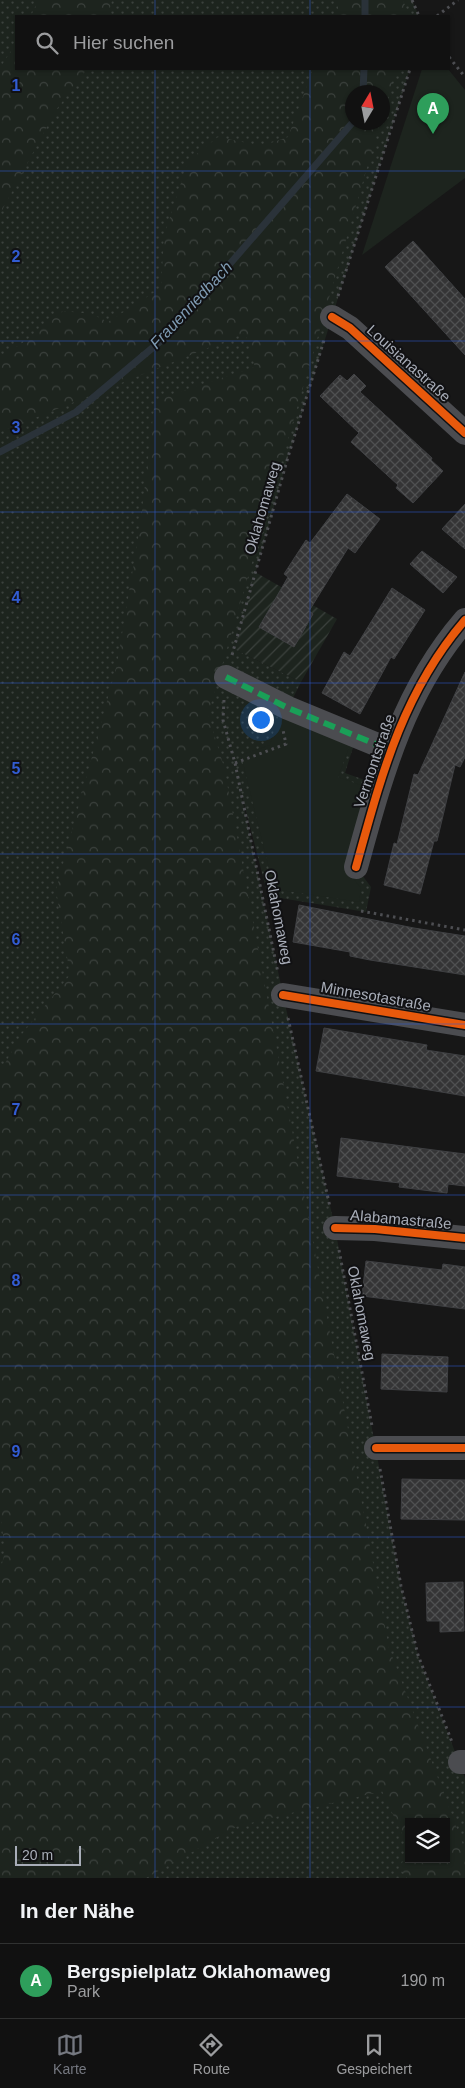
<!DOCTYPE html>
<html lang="de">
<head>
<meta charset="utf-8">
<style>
	:root { --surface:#111; --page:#1a1a1a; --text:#f1f3f6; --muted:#9c9d9f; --line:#303131; --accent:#757880 }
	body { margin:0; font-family:Helvetica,sans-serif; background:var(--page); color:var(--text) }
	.controls { position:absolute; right:15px; bottom:15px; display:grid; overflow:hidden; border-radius:0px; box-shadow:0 1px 4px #0004 }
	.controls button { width:45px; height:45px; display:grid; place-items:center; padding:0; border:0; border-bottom:1px solid var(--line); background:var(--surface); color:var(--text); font:25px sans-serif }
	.compass { position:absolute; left:345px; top:85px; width:45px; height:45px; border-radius:50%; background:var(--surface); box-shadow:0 1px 4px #0004; rotate:10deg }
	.scale { position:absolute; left:15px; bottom:12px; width:66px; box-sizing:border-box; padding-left:5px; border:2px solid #a8adb8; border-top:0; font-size:14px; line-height:18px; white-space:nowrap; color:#a8adb8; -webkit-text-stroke:4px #111113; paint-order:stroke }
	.you { position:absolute; left:260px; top:719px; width:18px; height:18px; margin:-12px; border:4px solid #fff; border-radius:50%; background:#1a73e8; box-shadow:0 0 0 8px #1a73e833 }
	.badge { display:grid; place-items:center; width:32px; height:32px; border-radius:50%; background:var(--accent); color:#fff; font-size:16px; font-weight:700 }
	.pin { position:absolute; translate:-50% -41px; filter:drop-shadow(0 1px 2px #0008) }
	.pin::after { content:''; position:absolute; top:26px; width:18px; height:15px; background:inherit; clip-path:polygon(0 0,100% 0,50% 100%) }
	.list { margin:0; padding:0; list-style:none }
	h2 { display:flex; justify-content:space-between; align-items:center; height:65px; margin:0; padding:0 20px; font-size:21px }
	h2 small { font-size:16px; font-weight:400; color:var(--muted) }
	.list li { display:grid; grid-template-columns:32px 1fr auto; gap:15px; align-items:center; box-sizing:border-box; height:75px; padding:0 20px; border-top:1px solid var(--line) }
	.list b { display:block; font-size:19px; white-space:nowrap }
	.list p { margin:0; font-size:16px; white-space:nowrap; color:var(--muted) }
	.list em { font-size:16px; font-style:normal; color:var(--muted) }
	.icon { flex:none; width:28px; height:28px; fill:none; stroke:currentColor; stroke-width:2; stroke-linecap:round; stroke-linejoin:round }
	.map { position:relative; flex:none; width:465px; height:1878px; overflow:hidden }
	.search { position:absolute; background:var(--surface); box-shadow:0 1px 4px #0004; left:15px; right:15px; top:15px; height:55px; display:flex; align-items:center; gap:12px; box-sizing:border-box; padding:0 18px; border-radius:0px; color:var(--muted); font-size:19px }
	.sheet { height:140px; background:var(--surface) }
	nav { display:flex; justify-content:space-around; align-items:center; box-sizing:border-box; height:70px; border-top:1px solid var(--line); background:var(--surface); font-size:14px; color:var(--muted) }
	nav a { display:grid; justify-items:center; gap:2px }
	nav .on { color:var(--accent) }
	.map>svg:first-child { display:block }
	.grass { fill:url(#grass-dots); fill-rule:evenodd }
	.forest { fill:url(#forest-crowns) }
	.park { fill:#1d241e }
	.garden { fill:url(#garden-furrows) }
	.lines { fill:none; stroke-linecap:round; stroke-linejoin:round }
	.stream { stroke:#2a3239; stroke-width:7 }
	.building { fill:url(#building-cross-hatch); stroke:#3f4043 }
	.path { stroke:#4d4e52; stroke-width:3; stroke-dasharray:2.5 4; stroke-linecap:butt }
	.minor { stroke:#4b4c50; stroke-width:24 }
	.quiet { stroke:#1a9f57; stroke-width:6; stroke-dasharray:12 6; stroke-linecap:butt }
	.cycleway-casing { stroke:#111113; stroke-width:11 }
	.cycleway { stroke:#e8590c; stroke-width:8 }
	.grid { fill:none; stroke:#325cd3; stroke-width:1; stroke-opacity:0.55 }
	.labels { text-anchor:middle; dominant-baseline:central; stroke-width:4; stroke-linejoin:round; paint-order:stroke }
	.street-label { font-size:15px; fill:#a8adb8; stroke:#111113 }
	.water-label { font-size:16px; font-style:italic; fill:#7f9bb3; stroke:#111113 }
	.grid-label { font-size:16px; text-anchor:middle; font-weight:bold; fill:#325cd3; stroke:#111113; stroke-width:4; stroke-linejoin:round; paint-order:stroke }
</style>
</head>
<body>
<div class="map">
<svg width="465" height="1878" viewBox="0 0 465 1878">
	<defs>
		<pattern id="grass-dots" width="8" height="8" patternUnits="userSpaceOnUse" patternTransform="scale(1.25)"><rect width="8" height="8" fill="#1d241e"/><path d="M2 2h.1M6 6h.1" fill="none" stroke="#3b413d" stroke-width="1.8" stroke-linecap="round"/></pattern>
		<pattern id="forest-crowns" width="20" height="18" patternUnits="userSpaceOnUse" patternTransform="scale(1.25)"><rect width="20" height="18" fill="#1d241e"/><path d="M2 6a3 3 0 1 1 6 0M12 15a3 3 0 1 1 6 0" fill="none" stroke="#3b413d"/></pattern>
		<pattern id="garden-furrows" width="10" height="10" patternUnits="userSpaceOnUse" patternTransform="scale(1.25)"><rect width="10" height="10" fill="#1d241e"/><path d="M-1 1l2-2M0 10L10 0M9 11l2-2" fill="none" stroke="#3b413d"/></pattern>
		<pattern id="building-cross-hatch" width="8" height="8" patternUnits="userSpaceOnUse" patternTransform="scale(1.25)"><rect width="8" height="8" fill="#353536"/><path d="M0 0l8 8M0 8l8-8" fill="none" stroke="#4f5051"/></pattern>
	</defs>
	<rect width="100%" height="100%" fill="#171717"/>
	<!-- grass -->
	<path class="grass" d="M0,0H412L419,16H16V69H410L288,457L234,649L301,682L288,708L356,738L345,773L379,785L356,867L371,887L366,912L268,896L240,788L283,995L335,1228L401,1586L418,1655L465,1778V1878H0ZM352,92H382V122H352ZM409,1822H446V1859H409Z"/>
	<!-- forest -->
	<g class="forest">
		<polygon points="38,0 112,0 108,16 31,16"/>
		<polygon points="337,0 403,0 409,16 339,16"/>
		<polygon points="16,43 16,69 87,69 56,110 0,214 0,68"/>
		<polygon points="313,69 396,69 383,115 382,92 352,92 352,122 380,123 208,714 224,767 389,1648 465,1850 465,1878 407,1878 399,1867 409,1853 409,1859 446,1859 446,1822 409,1822 409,1849 382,1791 238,1826 146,1878 0,1878 0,1572 5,1551 0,1511 0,1072 22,1034 70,975 56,890 117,664 140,527 155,400 255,367 245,333 0,432 0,358 31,337 63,311 92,314 108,322 161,288 164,236 188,161 218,137 262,146 288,137"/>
	</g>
	<!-- park -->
	<g class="park">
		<polygon points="422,69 448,69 465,90 465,178 362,255"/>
		<polygon points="278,716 350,745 338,777 369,788 346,870 361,888 359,902 274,889 241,755 270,745"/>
	</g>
	<!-- garden -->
	<polygon class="garden" points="255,572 337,619 301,682 234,649"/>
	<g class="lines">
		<!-- stream -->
		<g class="stream">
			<polyline points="365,0 365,16"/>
			<polyline points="363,92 364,69"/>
			<polyline points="0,452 76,412 169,334 353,122"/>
		</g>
	</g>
	<!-- building -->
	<g class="building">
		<polygon points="413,241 465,299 465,355 385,267"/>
		<polygon points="354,374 366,386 360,392 432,458 431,460 443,471 413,503 396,488 398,485 351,442 359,433 320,396 340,375 347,381"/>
		<polygon points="347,494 380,519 355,553 348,548 309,611 313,614 294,647 259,627 288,577 284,574 306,540 310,543"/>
		<polygon points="465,504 465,549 442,529"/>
		<polygon points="422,551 457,577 443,593 410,564"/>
		<polygon points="392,588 425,610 394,659 391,657 360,714 322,693 344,652 350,656"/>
		<polygon points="465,672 465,757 460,767 455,765 437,841 434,841 420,894 384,885 394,843 397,844 414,774 418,775"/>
		<polygon points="299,905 414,928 465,936 465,975 370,960 350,956 350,952 293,942"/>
		<polygon points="324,1028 427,1045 426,1050 465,1056 465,1096 316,1071"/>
		<polygon points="341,1138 465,1154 465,1186 448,1184 447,1193 399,1187 400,1183 337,1176"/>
		<polygon points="366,1261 442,1270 443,1264 465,1267 465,1309 362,1296"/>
		<polygon points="382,1354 448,1357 447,1392 381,1389"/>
		<polygon points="402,1479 465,1480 465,1520 401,1519"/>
		<polygon points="463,1582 464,1631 440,1632 440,1621 427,1621 426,1583"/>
	</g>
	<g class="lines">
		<!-- path -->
		<g class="path">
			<polyline points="412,0 419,16"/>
			<polyline points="437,16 458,0"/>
			<polyline points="449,57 465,77"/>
			<polyline points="338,296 410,69"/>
			<polyline points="232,655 288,457 325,337"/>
			<polyline points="224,700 223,720 235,763 278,973"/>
			<polyline points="235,763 286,744 283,730"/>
			<polyline points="361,911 465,930"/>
			<polyline points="288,1018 330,1207"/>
			<polyline points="339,1250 372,1426"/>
			<polyline points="380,1469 401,1586 418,1655 452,1742"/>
		</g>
		<!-- minor -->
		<g class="minor">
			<polyline points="332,317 350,328 465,433"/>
			<polyline points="226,677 288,708 390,750"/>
			<path d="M356,867C381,777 402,693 465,620"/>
			<polyline points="283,995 465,1025"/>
			<polyline points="335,1228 375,1229 465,1238"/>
			<polyline points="376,1448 465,1448"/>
			<polyline points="460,1762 465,1762"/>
		</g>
		<!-- quiet -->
		<polyline class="quiet" points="226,677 288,708 390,750"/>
		<!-- cycleway casing -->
		<g class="cycleway-casing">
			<g id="cycleway">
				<polyline points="332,317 350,328 465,433"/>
				<path d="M356,867C381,777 402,693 465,620"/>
				<polyline points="283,995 465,1025"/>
				<polyline points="335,1228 375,1229 465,1238"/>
				<polyline points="376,1448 465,1448"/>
			</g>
		</g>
		<!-- cycleway -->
		<use href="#cycleway" class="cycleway"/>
	</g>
	<!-- grid -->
	<path class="grid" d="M155,0V16M310,0V16M155,69V1878M310,69V1878M0,171H465M0,341H465M0,512H465M0,683H465M0,854H465M0,1024H465M0,1195H465M0,1366H465M0,1537H465M0,1707H465"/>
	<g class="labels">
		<!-- street labels -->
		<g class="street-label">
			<text transform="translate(409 363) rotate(42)">Louisianastraße</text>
			<text transform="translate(262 508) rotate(-74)">Oklahomaweg</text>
			<text transform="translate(374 761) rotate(-71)">Vermontstraße</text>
			<text transform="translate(279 917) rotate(79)">Oklahomaweg</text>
			<text transform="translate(376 996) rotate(10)">Minnesotastraße</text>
			<text transform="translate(401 1219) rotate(5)">Alabamastraße</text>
			<text transform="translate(362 1313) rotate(79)">Oklahomaweg</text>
		</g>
		<!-- water labels -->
		<g class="water-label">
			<text transform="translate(191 305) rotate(-47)">Frauenriedbach</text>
		</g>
	</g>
	<g class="grid-label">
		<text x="16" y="91">1</text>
		<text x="16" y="262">2</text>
		<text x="16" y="433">3</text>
		<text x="16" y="603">4</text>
		<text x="16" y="774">5</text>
		<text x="16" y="945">6</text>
		<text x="16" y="1115">7</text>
		<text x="16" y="1286">8</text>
		<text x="16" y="1457">9</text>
	</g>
</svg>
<div class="controls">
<button><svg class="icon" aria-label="layers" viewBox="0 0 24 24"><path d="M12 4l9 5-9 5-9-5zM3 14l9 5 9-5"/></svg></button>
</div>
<svg class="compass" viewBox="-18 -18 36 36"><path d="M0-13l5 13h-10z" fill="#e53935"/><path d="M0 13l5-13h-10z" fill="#9c9d9f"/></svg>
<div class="scale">20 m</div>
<div class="you"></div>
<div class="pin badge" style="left:433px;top:134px;background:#2e9e5b">A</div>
<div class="search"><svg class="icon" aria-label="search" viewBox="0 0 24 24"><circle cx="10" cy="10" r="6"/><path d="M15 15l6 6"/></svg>Hier suchen</div>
</div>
<section class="sheet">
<h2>In der Nähe<small></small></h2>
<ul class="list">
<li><span class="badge" style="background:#2e9e5b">A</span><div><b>Bergspielplatz Oklahomaweg</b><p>Park</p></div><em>190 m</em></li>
</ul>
</section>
<nav>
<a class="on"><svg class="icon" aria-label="map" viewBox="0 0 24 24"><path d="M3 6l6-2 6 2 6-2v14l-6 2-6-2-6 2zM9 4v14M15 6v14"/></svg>Karte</a>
<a><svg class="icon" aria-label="directions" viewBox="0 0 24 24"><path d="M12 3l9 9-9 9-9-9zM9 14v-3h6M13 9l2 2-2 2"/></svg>Route</a>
<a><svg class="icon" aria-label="saved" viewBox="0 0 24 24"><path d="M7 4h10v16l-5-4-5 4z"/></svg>Gespeichert</a>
</nav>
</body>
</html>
